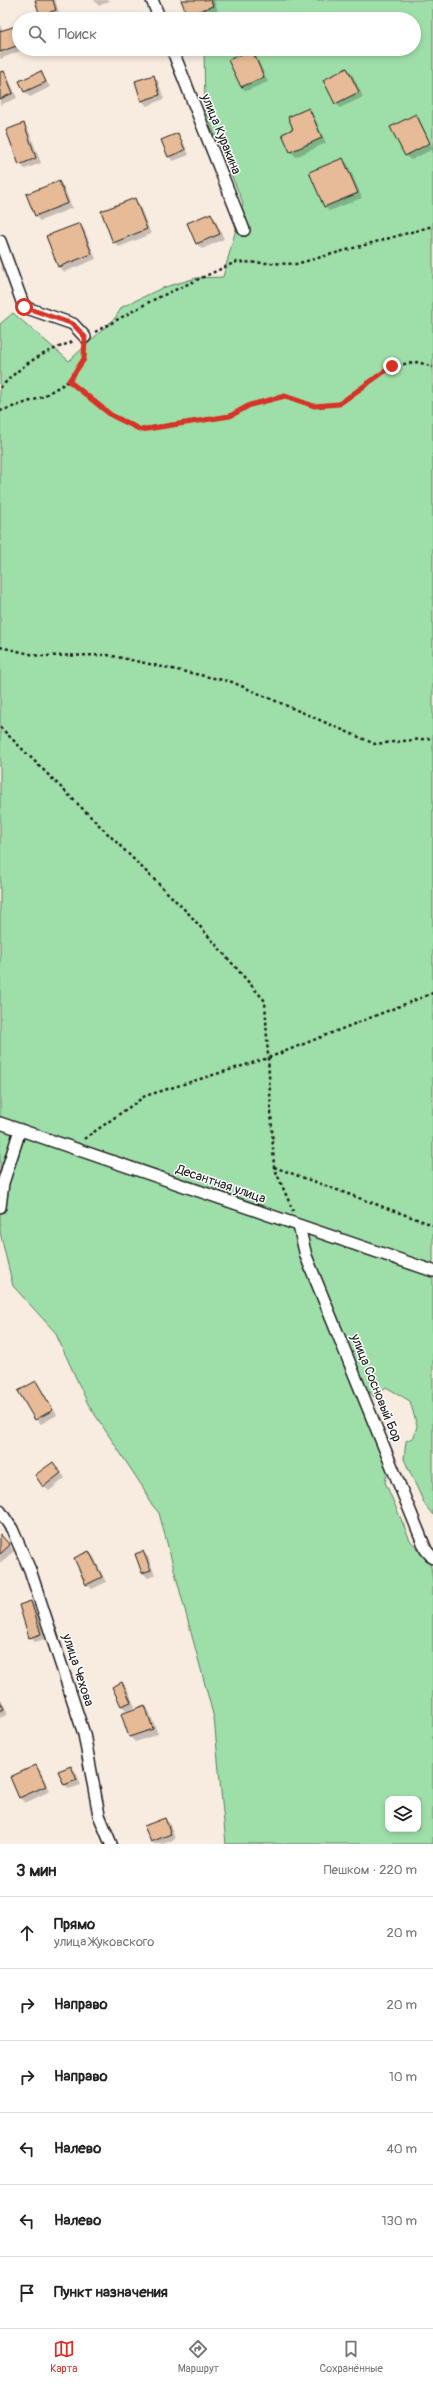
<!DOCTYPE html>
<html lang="ru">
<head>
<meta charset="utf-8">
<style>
	:root { --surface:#fff; --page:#f6f6f6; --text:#222; --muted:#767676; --line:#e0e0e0; --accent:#d93025 }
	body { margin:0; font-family:Pangolin,sans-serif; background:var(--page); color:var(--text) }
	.controls { position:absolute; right:12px; bottom:12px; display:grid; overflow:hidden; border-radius:8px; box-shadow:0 2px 6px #0003 }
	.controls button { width:36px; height:36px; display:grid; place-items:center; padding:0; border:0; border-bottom:1px solid var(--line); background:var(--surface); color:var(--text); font:20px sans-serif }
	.stop { position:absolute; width:12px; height:12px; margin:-9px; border:3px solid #d93025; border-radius:50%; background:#fff }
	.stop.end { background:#d93025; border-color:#fff; box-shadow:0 1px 4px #0008 }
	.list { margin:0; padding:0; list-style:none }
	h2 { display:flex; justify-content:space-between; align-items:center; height:52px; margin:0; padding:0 16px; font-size:17px }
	h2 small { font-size:13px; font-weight:400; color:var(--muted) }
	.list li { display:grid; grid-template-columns:26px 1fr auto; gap:12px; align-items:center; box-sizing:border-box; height:72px; padding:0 16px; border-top:1px solid var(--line) }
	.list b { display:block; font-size:15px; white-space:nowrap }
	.list p { margin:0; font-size:13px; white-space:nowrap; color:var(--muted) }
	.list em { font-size:13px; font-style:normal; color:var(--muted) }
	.icon { flex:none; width:22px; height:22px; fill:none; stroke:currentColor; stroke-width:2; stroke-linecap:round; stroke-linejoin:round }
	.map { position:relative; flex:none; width:433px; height:1844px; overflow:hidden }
	.search { position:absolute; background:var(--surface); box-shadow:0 2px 6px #0003; left:12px; right:12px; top:12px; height:44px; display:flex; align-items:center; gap:10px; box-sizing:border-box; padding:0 14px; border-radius:22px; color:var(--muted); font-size:15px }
	.sheet { height:484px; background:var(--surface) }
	nav { display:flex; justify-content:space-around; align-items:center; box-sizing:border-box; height:56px; border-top:1px solid var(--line); background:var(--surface); font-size:11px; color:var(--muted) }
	nav a { display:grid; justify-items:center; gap:2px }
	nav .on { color:var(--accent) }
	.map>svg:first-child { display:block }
	.green { fill:#9edfa9; stroke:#5d7e62; fill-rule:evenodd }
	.shadow { fill:#0003 }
	.building { fill:#e7bb97; stroke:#1c1c1c }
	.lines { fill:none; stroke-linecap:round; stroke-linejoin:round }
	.street-casing { stroke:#1c1c1c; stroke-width:14 }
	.path { stroke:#1c1c1c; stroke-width:2.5; stroke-dasharray:3 3; stroke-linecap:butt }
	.street { stroke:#fff; stroke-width:11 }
	.route { stroke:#d93025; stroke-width:5 }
	.labels { text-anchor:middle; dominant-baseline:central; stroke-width:3; stroke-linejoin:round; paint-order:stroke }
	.street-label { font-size:13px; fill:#1c1c1c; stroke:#fff }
</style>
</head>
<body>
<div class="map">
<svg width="433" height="1844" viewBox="0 0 433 1844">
	<rect width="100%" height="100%" fill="#f8ebe0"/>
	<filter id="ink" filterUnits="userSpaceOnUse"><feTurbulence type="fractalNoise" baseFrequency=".025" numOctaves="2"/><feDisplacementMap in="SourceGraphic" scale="8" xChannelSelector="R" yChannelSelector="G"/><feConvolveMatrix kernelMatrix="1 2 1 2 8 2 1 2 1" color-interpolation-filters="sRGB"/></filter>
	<g filter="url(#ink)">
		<!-- green -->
		<path class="green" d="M204,0H433V1515L425,1505L404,1459L406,1441L414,1437L417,1426L410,1401L386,1387L374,1397L369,1391L371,1416L391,1459L385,1482L410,1540L431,1566L433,1584V1844H226L214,1718L159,1513L149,1501L144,1489L88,1404L55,1332L13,1286L0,1232V324L13,313L69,361L115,318L122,307L162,288L196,278L223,277L243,203L205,111L204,49H414V19H204ZM388,1799H418V1829H388Z"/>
		<!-- shadow -->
		<g class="shadow">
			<polygon points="36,0 55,0 60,15 45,19 41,15"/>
			<polygon points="111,0 99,6 94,0"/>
			<polygon points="182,0 214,0 218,11 192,19 188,14"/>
			<polygon points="0,25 3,32 19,26 19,49 25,49 0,59"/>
			<polygon points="251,51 256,56 268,82 246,91 241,87"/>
			<polygon points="347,69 352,74 363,97 340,108 336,103"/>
			<polygon points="4,72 8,77 17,98 0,105 0,73"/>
			<polygon points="41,72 50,87 30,97 25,92"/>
			<polygon points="153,76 158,81 164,99 147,106 142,101"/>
			<polygon points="308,109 313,114 326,143 296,157 291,152 283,134 294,129"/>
			<polygon points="415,115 420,120 433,149 411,160 406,156"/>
			<polygon points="23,124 28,129 41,163 25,169 20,164"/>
			<polygon points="177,134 182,139 189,155 173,161 168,156"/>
			<polygon points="343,159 348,164 362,198 329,211 324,206"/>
			<polygon points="59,182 64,187 72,208 40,221 35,216"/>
			<polygon points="134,199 139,204 151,234 119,247 114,242"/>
			<polygon points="211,214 215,219 224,239 202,249 197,244 189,223"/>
			<polygon points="79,224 84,229 96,259 64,272 59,267 47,236"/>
			<polygon points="36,1382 57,1415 41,1424 36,1419"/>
			<polygon points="53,1463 65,1478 49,1491 44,1486"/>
			<polygon points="0,1534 14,1551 0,1563"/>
			<polygon points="89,1552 94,1557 106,1582 92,1589 87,1584"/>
			<polygon points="143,1552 148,1557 155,1575 148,1578 143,1573 136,1555"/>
			<polygon points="31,1602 36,1607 45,1639 35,1642 30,1637"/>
			<polygon points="122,1683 127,1688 135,1707 127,1711 122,1706 113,1687"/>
			<polygon points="0,1697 8,1714 0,1718"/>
			<polygon points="145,1706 149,1711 158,1734 135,1742 130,1737 122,1714"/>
			<polygon points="35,1766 40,1771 50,1791 25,1803 20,1798 11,1777"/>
			<polygon points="71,1767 76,1772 81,1785 69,1789 64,1784"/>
			<polygon points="165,1819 170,1824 175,1839 163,1844 154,1844 152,1841"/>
		</g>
		<!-- building -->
		<g class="building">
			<polygon points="35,0 53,0 56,10 40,16"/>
			<polygon points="181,0 211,0 213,6 187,15"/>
			<polygon points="129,14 131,19 115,19"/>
			<polygon points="19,25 19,45 0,52 0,31"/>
			<polygon points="252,50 264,77 241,87 228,60"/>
			<polygon points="347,68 359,92 335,104 323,80"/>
			<polygon points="4,71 13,93 0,99 0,72"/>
			<polygon points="41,71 46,82 24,92 19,81"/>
			<polygon points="154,75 160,95 141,101 135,81"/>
			<polygon points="309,108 322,138 290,152 282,134 293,129 288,117"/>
			<polygon points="416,114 430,143 405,156 390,127"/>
			<polygon points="24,123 36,158 19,165 6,130"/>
			<polygon points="178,133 185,150 168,157 161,140"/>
			<polygon points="343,158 358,193 324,207 309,172"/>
			<polygon points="59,181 68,203 35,216 26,194"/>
			<polygon points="135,198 147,229 113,243 101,211"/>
			<polygon points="211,213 220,234 196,244 187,223"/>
			<polygon points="80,223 92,254 58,267 46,236"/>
			<polygon points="36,1381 53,1410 35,1420 18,1391"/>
			<polygon points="53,1462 61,1473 43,1487 35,1475"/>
			<polygon points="0,1534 10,1545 0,1554"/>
			<polygon points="89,1551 102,1577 86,1585 74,1558"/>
			<polygon points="143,1551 151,1570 142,1573 135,1554"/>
			<polygon points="31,1601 41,1634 29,1638 19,1605"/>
			<polygon points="122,1682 131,1702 121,1706 112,1687"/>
			<polygon points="0,1701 4,1709 0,1711"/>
			<polygon points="145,1705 153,1729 129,1737 121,1714"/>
			<polygon points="36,1765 46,1786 19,1798 10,1777"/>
			<polygon points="71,1766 77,1780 64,1785 58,1771"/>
			<polygon points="165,1818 171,1834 151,1842 144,1826"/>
		</g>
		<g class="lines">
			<!-- street casing -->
			<g class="street-casing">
				<g id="street">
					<polyline points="152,0 160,19"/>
					<polyline points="172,49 244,230"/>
					<polyline points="0,241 24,307 73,324 85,337"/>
					<polyline points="0,1123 433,1271"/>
					<polyline points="0,1207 3,1183 20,1130"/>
					<polyline points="299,1226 306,1256 426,1550 433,1558"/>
					<polyline points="0,1511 12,1529 30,1570 84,1734 99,1815 111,1844"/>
				</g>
			</g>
			<!-- path -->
			<g class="path">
				<polyline points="95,332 151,301 236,262 296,264 433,226"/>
				<polyline points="69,381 84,359 84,348"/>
				<path d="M0,388C27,360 39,355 74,341"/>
				<polyline points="0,411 40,398 69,381 111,415 141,429 230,416 250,405 285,396 314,406 339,404 392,366 418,362 433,367"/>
				<polyline points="0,647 39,656 108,655 232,682 375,744 433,738"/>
				<polyline points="0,727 190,915 265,1001 274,1167 293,1211"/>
				<polyline points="84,1139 145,1096 268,1058 433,993"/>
				<polyline points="274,1167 433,1225"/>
			</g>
			<!-- street -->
			<use href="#street" class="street"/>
		</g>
	</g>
	<g class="lines" filter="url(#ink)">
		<!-- route -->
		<polyline class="route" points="24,307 73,324 85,337 84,359 69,381 111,415 141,430 230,416 250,405 285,396 314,406 339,404 392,366"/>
	</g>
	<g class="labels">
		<!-- street labels -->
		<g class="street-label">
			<text transform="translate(221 134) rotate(68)">улица Куракина</text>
			<text transform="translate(221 1184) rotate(19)">Десантная улица</text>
			<text transform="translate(376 1388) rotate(68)">улица Сосновый Бор</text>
			<text transform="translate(78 1670) rotate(72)">улица Чехова</text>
		</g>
	</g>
</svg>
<div class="controls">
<button><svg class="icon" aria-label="layers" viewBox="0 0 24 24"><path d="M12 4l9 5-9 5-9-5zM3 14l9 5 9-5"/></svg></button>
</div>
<div class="stop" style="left:24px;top:307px"></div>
<div class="stop end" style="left:392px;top:366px"></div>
<div class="search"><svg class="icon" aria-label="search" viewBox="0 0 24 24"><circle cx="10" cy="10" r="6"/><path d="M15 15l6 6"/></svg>Поиск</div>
</div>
<section class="sheet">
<h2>3 мин<small>Пешком · 220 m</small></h2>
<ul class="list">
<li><svg class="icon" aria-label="ahead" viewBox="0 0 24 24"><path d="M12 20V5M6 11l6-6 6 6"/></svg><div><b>Прямо</b><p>улица Жуковского</p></div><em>20 m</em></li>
<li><svg class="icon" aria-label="right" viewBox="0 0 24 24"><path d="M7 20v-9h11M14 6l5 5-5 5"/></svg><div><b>Направо</b></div><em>20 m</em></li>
<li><svg class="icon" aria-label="right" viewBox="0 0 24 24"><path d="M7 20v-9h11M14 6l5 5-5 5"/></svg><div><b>Направо</b></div><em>10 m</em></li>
<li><svg class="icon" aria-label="left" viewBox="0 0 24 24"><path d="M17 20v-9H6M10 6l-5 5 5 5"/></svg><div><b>Налево</b></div><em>40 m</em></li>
<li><svg class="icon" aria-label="left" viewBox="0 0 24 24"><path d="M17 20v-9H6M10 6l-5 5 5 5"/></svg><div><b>Налево</b></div><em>130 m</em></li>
<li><svg class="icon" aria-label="arrive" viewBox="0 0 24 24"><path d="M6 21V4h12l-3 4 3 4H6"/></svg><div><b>Пункт назначения</b></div></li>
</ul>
</section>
<nav>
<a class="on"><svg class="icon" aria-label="map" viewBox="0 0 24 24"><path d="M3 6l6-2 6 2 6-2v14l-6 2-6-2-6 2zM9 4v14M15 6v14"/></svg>Карта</a>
<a><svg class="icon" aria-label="directions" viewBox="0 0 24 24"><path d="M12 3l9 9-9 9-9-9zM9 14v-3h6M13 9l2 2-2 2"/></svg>Маршрут</a>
<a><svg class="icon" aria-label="saved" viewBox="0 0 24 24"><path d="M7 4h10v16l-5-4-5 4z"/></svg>Сохранённые</a>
</nav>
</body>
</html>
